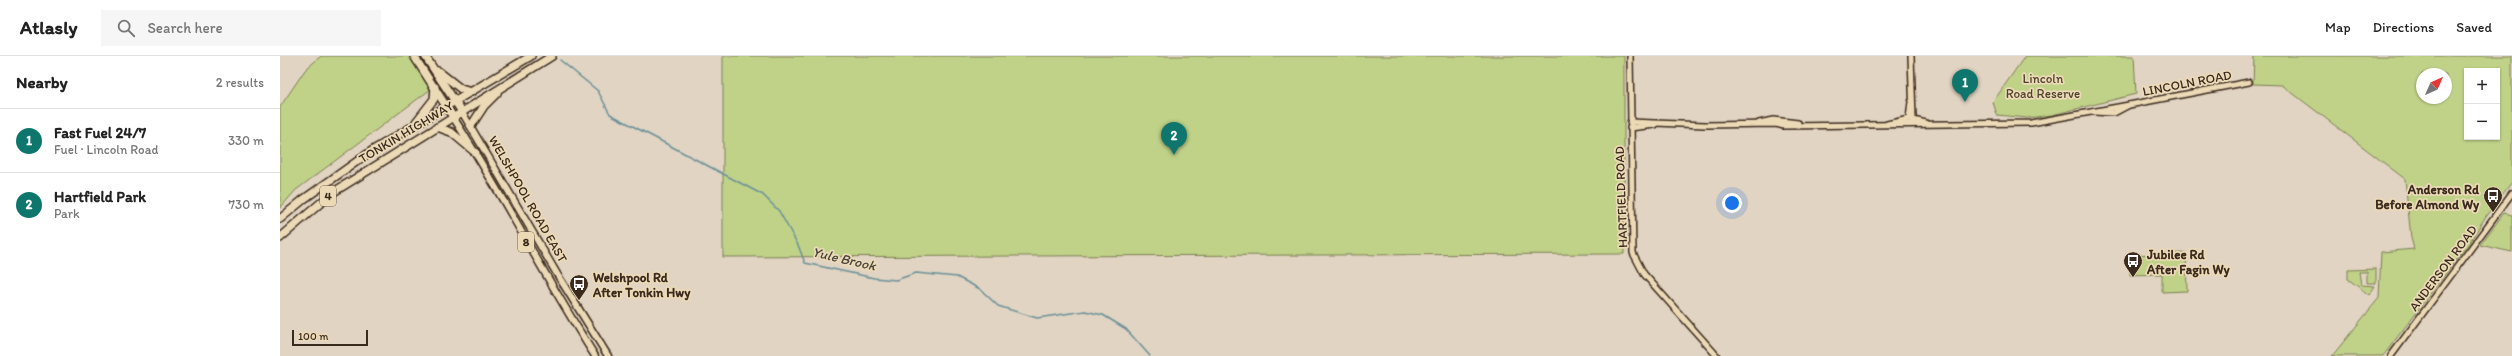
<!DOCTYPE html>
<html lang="en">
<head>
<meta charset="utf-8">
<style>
	:root { --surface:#fff; --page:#f6f6f6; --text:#222; --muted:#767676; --line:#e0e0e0; --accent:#0f766e }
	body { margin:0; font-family:Itim,sans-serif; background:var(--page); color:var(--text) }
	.controls { position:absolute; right:12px; top:12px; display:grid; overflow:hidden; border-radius:0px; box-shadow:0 1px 3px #0004 }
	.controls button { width:36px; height:36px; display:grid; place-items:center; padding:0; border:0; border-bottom:1px solid var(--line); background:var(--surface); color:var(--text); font:20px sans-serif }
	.compass { position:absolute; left:2136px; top:12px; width:36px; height:36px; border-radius:50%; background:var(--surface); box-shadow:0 1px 3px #0004; rotate:45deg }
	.scale { position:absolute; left:12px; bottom:10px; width:76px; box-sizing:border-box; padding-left:4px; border:2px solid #3b2a1e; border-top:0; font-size:11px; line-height:14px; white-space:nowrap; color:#3b2a1e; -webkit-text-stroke:3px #ecdab7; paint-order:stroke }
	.you { position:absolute; left:1452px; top:147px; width:14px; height:14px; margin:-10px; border:3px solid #fff; border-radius:50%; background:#1a73e8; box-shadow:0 0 0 6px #1a73e833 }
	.badge { display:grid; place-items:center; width:26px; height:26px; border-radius:50%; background:var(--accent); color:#fff; font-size:13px; font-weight:700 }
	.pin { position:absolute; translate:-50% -33px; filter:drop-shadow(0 1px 2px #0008) }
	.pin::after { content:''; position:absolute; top:21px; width:14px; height:12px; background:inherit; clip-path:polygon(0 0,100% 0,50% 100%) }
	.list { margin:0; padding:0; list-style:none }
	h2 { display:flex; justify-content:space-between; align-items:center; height:52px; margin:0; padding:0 16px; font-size:17px }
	h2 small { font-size:13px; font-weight:400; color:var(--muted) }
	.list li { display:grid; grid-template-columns:26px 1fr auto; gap:12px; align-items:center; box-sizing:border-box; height:64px; padding:0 16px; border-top:1px solid var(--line) }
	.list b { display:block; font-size:15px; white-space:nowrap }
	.list p { margin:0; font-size:13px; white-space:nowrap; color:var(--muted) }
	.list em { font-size:13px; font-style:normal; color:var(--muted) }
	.icon { flex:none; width:22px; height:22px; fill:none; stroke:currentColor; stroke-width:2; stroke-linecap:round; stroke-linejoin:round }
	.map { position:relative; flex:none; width:2232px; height:300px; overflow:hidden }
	header { display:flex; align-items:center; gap:24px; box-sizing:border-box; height:56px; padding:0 20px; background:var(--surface); border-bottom:1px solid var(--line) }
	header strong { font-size:19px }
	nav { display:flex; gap:22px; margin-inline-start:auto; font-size:14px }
	.search { width:280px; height:36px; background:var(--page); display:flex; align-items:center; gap:10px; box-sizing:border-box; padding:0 14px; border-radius:0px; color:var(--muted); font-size:15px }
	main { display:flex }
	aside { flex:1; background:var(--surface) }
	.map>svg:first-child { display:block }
	.green { fill:#bfd288; stroke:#7d7e53; fill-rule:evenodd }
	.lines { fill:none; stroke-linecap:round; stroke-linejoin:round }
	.stream { stroke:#6a8f98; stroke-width:1.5 }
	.minor-casing { stroke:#3b2a1e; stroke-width:8 }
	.major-casing { stroke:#3b2a1e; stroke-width:9 }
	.highway-casing { stroke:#3b2a1e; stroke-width:10 }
	.minor { stroke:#ecdab7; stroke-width:5 }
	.major { stroke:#ecdab7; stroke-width:6 }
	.highway { stroke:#ecdab7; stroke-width:7 }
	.labels { text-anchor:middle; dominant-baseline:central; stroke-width:3.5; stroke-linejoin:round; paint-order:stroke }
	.shield { fill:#ecdab7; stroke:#705f4c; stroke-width:1 }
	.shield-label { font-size:12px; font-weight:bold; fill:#3b2a1e }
	.park-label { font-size:13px; fill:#4f432e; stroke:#ecdab7 }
	.street-label { font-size:13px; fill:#3b2a1e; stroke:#ecdab7 }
	.poi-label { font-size:13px; font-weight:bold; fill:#3b2a1e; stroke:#ecdab7; text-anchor:start }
	.water-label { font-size:14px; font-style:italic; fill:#47433c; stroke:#ecdab7 }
</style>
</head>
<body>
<header>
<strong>Atlasly</strong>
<div class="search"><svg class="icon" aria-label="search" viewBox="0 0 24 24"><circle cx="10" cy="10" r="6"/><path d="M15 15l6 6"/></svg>Search here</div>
<nav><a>Map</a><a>Directions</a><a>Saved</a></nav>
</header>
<main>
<aside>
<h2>Nearby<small>2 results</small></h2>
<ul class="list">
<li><span class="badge">1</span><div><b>Fast Fuel 24/7</b><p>Fuel · Lincoln Road</p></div><em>330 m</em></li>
<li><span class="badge">2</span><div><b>Hartfield Park</b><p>Park</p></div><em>730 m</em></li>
</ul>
</aside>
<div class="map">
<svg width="2232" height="300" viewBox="0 0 2232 300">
	<rect width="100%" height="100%" fill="#e1d4c2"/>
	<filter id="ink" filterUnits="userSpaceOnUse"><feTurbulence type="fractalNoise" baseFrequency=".025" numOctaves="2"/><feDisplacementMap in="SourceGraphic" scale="8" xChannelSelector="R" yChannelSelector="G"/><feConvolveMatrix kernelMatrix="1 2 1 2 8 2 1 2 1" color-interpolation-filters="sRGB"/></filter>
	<g filter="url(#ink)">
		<!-- green -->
		<g class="green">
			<polygon points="41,0 129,0 151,33 16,134 0,152 0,51 25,14"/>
			<polygon points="443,0 1344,0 1344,198 443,201"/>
			<polygon points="1745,0 1854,0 1856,38 1772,59 1747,62 1717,59 1713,46"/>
			<path d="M1974,0H2232V126L2208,157L2189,187L2103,300H2052L2099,242L2101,196L2134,193L2131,182L2125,123L2002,29L1973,28ZM2187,15H2217V81H2187ZM2142,18H2166V42H2142Z"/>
			<polygon points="2224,157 2232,159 2232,196 2200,189"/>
			<polygon points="1906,197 1907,235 1882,236 1882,218 1850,219 1850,199"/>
			<polygon points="2096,213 2096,227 2087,227 2087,216 2079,216 2081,229 2095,230 2089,239 2068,223 2068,214"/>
		</g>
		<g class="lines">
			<!-- stream -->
			<polyline class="stream" points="280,4 318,35 330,58 483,139 499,155 518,189 525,207 594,222 616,224 636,217 677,221 700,233 718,250 757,262 805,255 823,259 846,273 870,300"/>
			<!-- minor casing -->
			<g class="minor-casing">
				<g id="minor">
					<polyline points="1350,0 1353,197 1364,218 1437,300"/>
					<polyline points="1813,56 1834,57 1849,49 1969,26"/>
					<polyline points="1629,63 1631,46"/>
					<polyline points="1350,66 1425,69 1496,68 1504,70 1751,67 1849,49"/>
					<polyline points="1479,67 1493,64 1518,67"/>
					<polyline points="1607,68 1629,63 1646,67"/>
					<polyline points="1631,68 1633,63 1631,0"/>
					<polyline points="1350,72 1375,69"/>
					<polyline points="2111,300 2232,137"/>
				</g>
			</g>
			<!-- major casing -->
			<g class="major-casing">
				<g id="major">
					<polyline points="182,56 277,218 328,300"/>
					<path d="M173,61C223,139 265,222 315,300"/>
				</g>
			</g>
			<!-- highway casing -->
			<g class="highway-casing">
				<g id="highway">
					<polyline points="134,0 173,61"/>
					<polyline points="145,0 182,56"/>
					<polyline points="158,15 181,33 191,36"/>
					<polyline points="136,66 154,43 155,31"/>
					<polyline points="191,70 204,50 217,37"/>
					<polyline points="157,71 171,76 196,97"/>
					<polyline points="0,163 24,143 93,94 251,0"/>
					<polyline points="0,182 52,137 272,0"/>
				</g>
			</g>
			<!-- minor -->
			<use href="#minor" class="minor"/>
			<!-- major -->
			<use href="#major" class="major"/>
			<!-- highway -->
			<use href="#highway" class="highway"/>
		</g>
	</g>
	<!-- icons -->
	<defs>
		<g id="bus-pin" transform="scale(1)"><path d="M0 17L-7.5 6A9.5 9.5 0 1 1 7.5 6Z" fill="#3b2a1e" stroke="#ecdab7"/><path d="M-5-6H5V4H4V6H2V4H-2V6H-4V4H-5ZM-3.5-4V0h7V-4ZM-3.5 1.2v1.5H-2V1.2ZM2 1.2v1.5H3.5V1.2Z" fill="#fff"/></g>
	</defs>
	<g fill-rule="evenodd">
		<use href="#bus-pin" x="2213" y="140"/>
		<use href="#bus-pin" x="1853" y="205"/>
		<use href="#bus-pin" x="299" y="228"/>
	</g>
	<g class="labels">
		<!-- shield labels -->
		<g class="shield">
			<rect x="40" y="130" width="16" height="20" rx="3"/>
			<rect x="238" y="176" width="16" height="20" rx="3"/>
		</g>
		<g class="shield-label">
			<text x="48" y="140">4</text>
			<text x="246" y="186">8</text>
		</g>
		<!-- park labels -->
		<g class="park-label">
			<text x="1763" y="22">Lincoln<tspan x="1763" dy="15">Road Reserve</tspan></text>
		</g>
		<!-- street labels -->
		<g class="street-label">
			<text transform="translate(1907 27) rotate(-11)">LINCOLN ROAD</text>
			<text transform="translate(126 76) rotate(-31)">TONKIN HIGHWAY</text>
			<text transform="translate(1341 141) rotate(-92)">HARTFIELD ROAD</text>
			<text transform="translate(248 143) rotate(60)">WELSHPOOL ROAD EAST</text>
			<text transform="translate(2163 212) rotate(-53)">ANDERSON ROAD</text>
		</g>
		<!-- poi labels -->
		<g class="poi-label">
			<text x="2199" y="133" text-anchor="end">Anderson Rd<tspan x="2199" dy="15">Before Almond Wy</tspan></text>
			<text x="1867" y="198">Jubilee Rd<tspan x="1867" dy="15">After Fagin Wy</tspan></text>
			<text x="313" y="221">Welshpool Rd<tspan x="313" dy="15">After Tonkin Hwy</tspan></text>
		</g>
		<!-- water labels -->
		<g class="water-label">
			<text transform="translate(564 203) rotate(13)">Yule Brook</text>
		</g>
	</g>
</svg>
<div class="controls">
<button>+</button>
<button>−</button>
</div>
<svg class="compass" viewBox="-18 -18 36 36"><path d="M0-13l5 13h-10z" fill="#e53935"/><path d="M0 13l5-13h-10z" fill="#767676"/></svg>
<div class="scale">100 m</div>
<div class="you"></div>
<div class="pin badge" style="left:1685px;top:46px">1</div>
<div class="pin badge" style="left:894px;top:99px">2</div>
</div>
</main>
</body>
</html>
